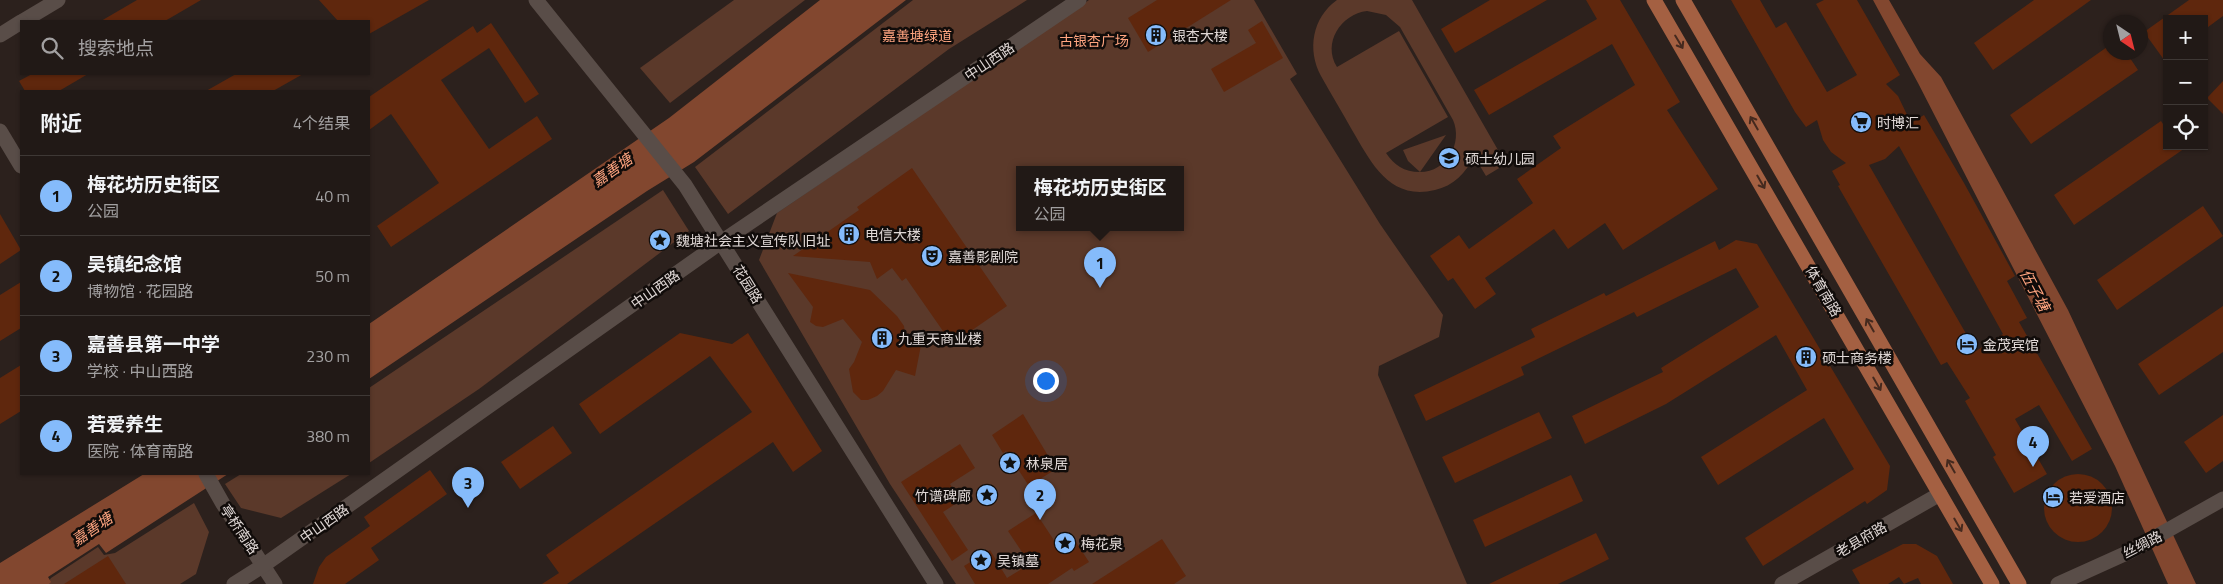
<!DOCTYPE html>
<html lang="zh">
<head>
<meta charset="utf-8">
<style>
	:root { --surface:#211916; --page:#2d2623; --text:#f1f3f6; --muted:#a2a0a1; --line:#3e3835; --accent:#85bbfb }
	body { margin:0; font-family:"Titillium Web","Noto Sans SC",sans-serif; background:var(--page); color:var(--text) }
	.controls { position:absolute; right:15px; top:15px; display:grid; overflow:hidden; border-radius:0px; box-shadow:0 1px 4px #0004 }
	.controls button { width:45px; height:45px; display:grid; place-items:center; padding:0; border:0; border-bottom:1px solid var(--line); background:var(--surface); color:var(--text); font:25px sans-serif }
	.compass { position:absolute; left:2103px; top:15px; width:45px; height:45px; border-radius:50%; background:var(--surface); box-shadow:0 1px 4px #0004; rotate:145deg }
	.you { position:absolute; left:1045px; top:380px; width:18px; height:18px; margin:-12px; border:4px solid #fff; border-radius:50%; background:#1a73e8; box-shadow:0 0 0 8px #1a73e833 }
	.badge { display:grid; place-items:center; width:32px; height:32px; border-radius:50%; background:var(--accent); color:#111; font-size:16px; font-weight:700 }
	.pin { position:absolute; translate:-50% -41px; filter:drop-shadow(0 1px 2px #0008) }
	.pin::after { content:''; position:absolute; top:26px; width:18px; height:15px; background:inherit; clip-path:polygon(0 0,100% 0,50% 100%) }
	.popup { position:absolute; left:1016px; top:166px; width:168px; height:65px; box-sizing:border-box; display:grid; place-content:center; border-radius:0px; background:var(--surface); filter:drop-shadow(0 1px 4px #0005); font-size:16px; white-space:nowrap; color:var(--muted) }
	.popup b { font-size:19px; color:var(--text) }
	.popup::after { content:''; position:absolute; left:50%; top:100%; margin-left:-10px; border:10px solid transparent; border-top-color:var(--surface) }
	.list { margin:0; padding:0; list-style:none }
	h2 { display:flex; justify-content:space-between; align-items:center; height:65px; margin:0; padding:0 20px; font-size:21px }
	h2 small { font-size:16px; font-weight:400; color:var(--muted) }
	.list li { display:grid; grid-template-columns:32px 1fr auto; gap:15px; align-items:center; box-sizing:border-box; height:80px; padding:0 20px; border-top:1px solid var(--line) }
	.list b { display:block; font-size:19px; white-space:nowrap }
	.list p { margin:0; font-size:16px; white-space:nowrap; color:var(--muted) }
	.list em { font-size:16px; font-style:normal; color:var(--muted) }
	.icon { flex:none; width:28px; height:28px; fill:none; stroke:currentColor; stroke-width:2; stroke-linecap:round; stroke-linejoin:round }
	.map { position:relative; flex:none; width:2223px; height:584px; overflow:hidden }
	.search { position:absolute; background:var(--surface); box-shadow:0 1px 4px #0004; left:20px; top:20px; width:350px; height:55px; display:flex; align-items:center; gap:12px; box-sizing:border-box; padding:0 18px; border-radius:0px; color:var(--muted); font-size:19px }
	.panel { position:absolute; background:var(--surface); box-shadow:0 1px 4px #0004; left:20px; top:90px; width:350px; height:385px; border-radius:0px }
	.map>svg:first-child { display:block }
	.green { fill:#5b392a; fill-rule:evenodd }
	.water { fill:#82472f }
	.building { fill:#5f270d; fill-rule:evenodd }
	.lines { fill:none; stroke-linecap:round; stroke-linejoin:round }
	.minor { stroke:#594d48; stroke-width:15 }
	.major { stroke:#a46042; stroke-width:15 }
	.oneway { stroke:#44291e }
	.labels { text-anchor:middle; dominant-baseline:central; stroke-width:5; stroke-linejoin:round; paint-order:stroke }
	.park-label { font-size:14px; fill:#ffa580; stroke:#110c0a }
	.poi-label { font-size:14px; fill:#e0d8d6; stroke:#110c0a; text-anchor:start }
	.street-label { font-size:14px; fill:#e0d8d6; stroke:#110c0a }
	.water-label { font-size:15px; font-style:italic; fill:#fea47f; stroke:#110c0a }
</style>
</head>
<body>
<div class="map">
<svg width="2223" height="584" viewBox="0 0 2223 584">
	<rect width="100%" height="100%" fill="#2c211d"/>
	<!-- green -->
	<g class="green">
		<polygon points="734,0 805,0 670,103 640,68"/>
		<polygon points="913,0 1027,0 949,49 728,214 695,167"/>
		<path d="M1089,0H1254L1297,74L1290,79L1380,224L1443,315L1439,337L1379,366L1378,375L1467,584H956L890,484L759,260L777,213ZM1020,169H1180V227H1020Z"/>
		<path d="M1337,0H1412L1506,164L1486,176L1474,156C1466,173 1453,186 1435,190C1389,201 1371,162 1352,130C1342,112 1331,94 1321,76C1307,50 1312,18 1337,0ZM1367,11L1386,15L1400,27L1453,120C1463,143 1447,172 1420,172L1446,135L1403,150L1408,161L1420,172C1404,172 1394,165 1386,153L1448,117L1399,31L1337,67C1322,43 1341,14 1367,11Z"/>
		<polygon points="663,190 689,231 479,389 369,463 369,388"/>
		<polygon points="241,474 351,474 281,518 241,508 225,484"/>
		<polygon points="194,503 209,532 196,574 180,584 47,584 51,578 98,547 104,555 115,553"/>
	</g>
	<!-- water -->
	<g class="water">
		<polygon points="820,0 906,0 694,162 647,191 369,379 369,324 669,118"/>
		<polygon points="1873,0 1889,0 1920,54 1941,77 2068,310 2196,584 2168,584 2115,466 1918,83"/>
		<polygon points="144,474 228,474 106,553 99,544 48,577 51,582 49,584 0,584 0,563"/>
	</g>
	<!-- building -->
	<g class="building">
		<polygon points="137,0 201,0 165,21 101,21"/>
		<polygon points="319,0 429,0 369,34 369,21 338,21"/>
		<polygon points="1157,0 1231,0 1148,52 1128,18"/>
		<polygon points="1490,0 1547,0 1455,53 1441,29"/>
		<polygon points="1586,0 1620,0 1680,102 1667,110 1718,189 1623,250 1605,223 1568,249 1554,229 1485,278 1496,294 1475,309 1453,278 1448,281 1430,256 1459,235 1469,249 1533,203 1517,179 1561,148 1553,136 1635,85 1612,44 1489,115 1474,90 1597,19"/>
		<path d="M1731,0H1760L1776,28L1786,22L1827,92L1857,75L1816,4L1824,0H1857L1900,75L1886,84L1898,96L1911,123L1924,115L1964,183L2015,276L2007,281L2027,318L2019,322L2092,449L2072,461L2039,405L2015,419L2047,474L2014,493L1993,457L1996,455L1965,401L1970,398L1947,362L1941,365L1838,186L1840,185L1832,171L1846,163L1831,152L1823,140L1817,120L1806,127L1795,112ZM1899,146L2003,334L1976,351L1869,165L1885,159Z"/>
		<polygon points="2034,0 2091,0 1993,70 1974,43"/>
		<polygon points="2189,0 2223,0 2223,16 2204,30 2204,19 2167,19 2167,64 2144,32"/>
		<polygon points="1262,21 1283,58 1224,92 1211,69 1256,43 1248,30"/>
		<polygon points="491,23 539,94 525,103 489,48 441,80 489,149 537,116 552,139 391,247 377,226 439,183 391,114 369,130 369,97 473,26 477,33"/>
		<polygon points="2110,45 2110,52 2126,52 2138,70 2031,144 2010,115"/>
		<polygon points="32,74 88,74 59,91 25,91 19,81"/>
		<polygon points="236,74 303,74 273,91 206,91"/>
		<polygon points="2223,81 2223,114 2207,98"/>
		<polygon points="2161,121 2167,130 2167,146 2188,146 2074,225 2054,195"/>
		<polygon points="912,168 1007,306 952,344 906,278 902,281 892,268 877,279 870,262 793,256 859,210 857,207"/>
		<polygon points="2203,206 2223,236 2117,310 2097,280"/>
		<polygon points="0,214 21,250 0,264"/>
		<polygon points="1736,240 1757,244 1890,466 1887,490 1867,504 1865,501 1763,566 1745,538 1854,469 1824,418 1718,485 1701,457 1807,390 1776,335 1666,404 1585,444 1572,416 1663,372 1661,368 1759,307 1736,268 1637,317 1634,312 1521,367 1524,375 1426,421 1414,395 1535,337 1531,329 1604,293 1606,296 1715,241 1719,250"/>
		<polygon points="788,273 870,290 897,316 904,326 906,344 921,345 915,376 896,370 883,391 877,396 868,400 861,400 853,392 849,369 854,362 862,342 843,319 823,327 816,326 810,322 813,307"/>
		<polygon points="21,282 21,328 0,341 0,295"/>
		<polygon points="2223,306 2223,352 2159,395 2138,364"/>
		<polygon points="680,333 732,344 748,333 822,451 793,472 773,442 567,584 542,584 559,573 546,555 752,412 710,356 600,434 579,404"/>
		<polygon points="21,365 21,411 0,424 0,378"/>
		<polygon points="1539,412 1552,438 1455,483 1442,457"/>
		<polygon points="1023,414 1056,469 1029,486 1006,451 1003,453 992,435"/>
		<polygon points="2223,415 2223,461 2206,473 2184,442"/>
		<polygon points="553,426 572,453 520,489 501,462"/>
		<polygon points="960,444 975,468 950,484 960,501 943,512 968,550 952,561 901,482"/>
		<polygon points="430,470 447,494 371,548 379,560 345,584 313,584 319,567 326,557 370,526 364,517"/>
		<circle cx="2078" cy="508" r="34"/>
		<polygon points="1571,475 1583,501 1485,547 1473,520"/>
		<polygon points="1039,487 1049,502 1037,511 1026,495"/>
		<polygon points="1036,513 1061,551 1076,542 1089,562 1074,571 1072,568 1048,584 975,584 964,566 990,550 1007,578 1030,564 1008,531"/>
		<polygon points="1596,533 1609,559 1575,576 1558,584 1489,584"/>
		<polygon points="1162,539 1186,576 1174,584 1092,584"/>
		<polygon points="1903,544 1916,544 1937,556 1953,584 1921,584 1918,578 1904,584 1899,577 1888,584 1860,584 1852,570"/>
		<polygon points="108,556 126,584 64,584"/>
	</g>
	<g class="lines">
		<!-- minor -->
		<g class="minor">
			<polyline points="536,0 685,185 936,584"/>
			<polyline points="23,21 58,0"/>
			<polyline points="0,35 21,22"/>
			<polyline points="0,131 21,166"/>
			<polyline points="206,474 223,504 275,584"/>
			<polyline points="234,584 264,565 721,242 1079,0"/>
			<polyline points="1782,584 1940,494"/>
			<polyline points="2058,584 2129,552 2223,499"/>
		</g>
		<!-- major -->
		<g class="major">
			<polyline points="1654,0 1992,584"/>
			<polyline points="1683,0 2019,584"/>
		</g>
	</g>
	<!-- one-way arrows -->
	<defs><path id="oneway-shaft" d="M-6 0H5M1.5-3L5.5 0L1.5 3" fill="none" stroke-width="1.6" stroke-linecap="round" stroke-linejoin="round" transform="scale(1.25)"/></defs>
	<g class="oneway">
		<use href="#oneway-shaft" transform="translate(1679 42) rotate(59)"/>
		<use href="#oneway-shaft" transform="translate(1754 123) rotate(-120)"/>
		<use href="#oneway-shaft" transform="translate(1761 182) rotate(60)"/>
		<use href="#oneway-shaft" transform="translate(1870 325) rotate(-120)"/>
		<use href="#oneway-shaft" transform="translate(1877 384) rotate(60)"/>
		<use href="#oneway-shaft" transform="translate(1951 466) rotate(-120)"/>
		<use href="#oneway-shaft" transform="translate(1958 525) rotate(60)"/>
	</g>
	<!-- icons -->
	<defs>
		<g id="building-disc" transform="scale(1.125)"><circle r="9.5" fill="#85bbfb" stroke="#110c0a"/><path d="M-4-6H4V6H1V3H-1V6H-4ZM-2.5-4.3h1.7v1.8h-1.7ZM.8-4.3h1.7v1.8H.8ZM-2.5-1h1.7V.8h-1.7ZM.8-1h1.7V.8H.8Z" fill="#111"/></g>
		<g id="supermarket-disc" transform="scale(1.125)"><circle r="9.5" fill="#85bbfb" stroke="#110c0a"/><path d="M-6-5.5h2.5l.6 2H6L4.5 2H-2.5L-4.4-4H-6ZM-1.5 3.2a1.3 1.3 0 1 0 .1 0ZM3 3.2a1.3 1.3 0 1 0 .1 0Z" fill="#111"/></g>
		<g id="school-disc" transform="scale(1.125)"><circle r="9.5" fill="#85bbfb" stroke="#110c0a"/><path d="M0-5L7-2L0 1L-7-2ZM-4 1L0 2.5L4 1V4Q0 6-4 4Z" fill="#111"/></g>
		<g id="sight-disc" transform="scale(1.125)"><circle r="9.5" fill="#85bbfb" stroke="#110c0a"/><path d="M0-6L1.8-2.2L6-1.7L2.9 1.2L3.7 5.4L0 3.3L-3.7 5.4L-2.9 1.2L-6-1.7L-1.8-2.2Z" fill="#111"/></g>
		<g id="theatre-disc" transform="scale(1.125)"><circle r="9.5" fill="#85bbfb" stroke="#110c0a"/><path d="M-5-5.5Q0-4 5-5.5V0Q5 5 0 6Q-5 5-5 0ZM-3.3-2.5H-1v1.5H-3.3ZM1-2.5H3.3v1.5H1ZM-2.8 1Q0 5.5 2.8 1Z" fill="#111"/></g>
		<g id="hotel-disc" transform="scale(1.125)"><circle r="9.5" fill="#85bbfb" stroke="#110c0a"/><path d="M-6-4.5h1.5V1H6V5H4.5V3h-9V5H-6ZM-4 0a1.8 1.8 0 1 1 3.6 0ZM.5 0V-2.5h3Q6-2.5 6 0Z" fill="#111"/></g>
	</defs>
	<g fill-rule="evenodd">
		<use href="#building-disc" x="1156" y="35"/>
		<use href="#supermarket-disc" x="1861" y="122"/>
		<use href="#school-disc" x="1449" y="158"/>
		<use href="#building-disc" x="849" y="234"/>
		<use href="#sight-disc" x="660" y="240"/>
		<use href="#theatre-disc" x="932" y="256"/>
		<use href="#building-disc" x="882" y="338"/>
		<use href="#hotel-disc" x="1967" y="344"/>
		<use href="#building-disc" x="1806" y="357"/>
		<use href="#sight-disc" x="1010" y="463"/>
		<use href="#sight-disc" x="987" y="495"/>
		<use href="#hotel-disc" x="2053" y="497"/>
		<use href="#sight-disc" x="1065" y="543"/>
		<use href="#sight-disc" x="981" y="560"/>
	</g>
	<g class="labels">
		<!-- park labels -->
		<g class="park-label">
			<text x="917" y="35">嘉善塘绿道</text>
			<text x="1094" y="40">古银杏广场</text>
		</g>
		<!-- poi labels -->
		<g class="poi-label">
			<text x="1172" y="35">银杏大楼</text>
			<text x="1877" y="122">时博汇</text>
			<text x="1465" y="158">硕士幼儿园</text>
			<text x="865" y="234">电信大楼</text>
			<text x="676" y="240">魏塘社会主义宣传队旧址</text>
			<text x="948" y="256">嘉善影剧院</text>
			<text x="898" y="338">九重天商业楼</text>
			<text x="1983" y="344">金茂宾馆</text>
			<text x="1822" y="357">硕士商务楼</text>
			<text x="1026" y="463">林泉居</text>
			<text x="971" y="495" text-anchor="end">竹谱碑廊</text>
			<text x="2069" y="497">若爱酒店</text>
			<text x="1081" y="543">梅花泉</text>
			<text x="997" y="560">吴镇墓</text>
		</g>
		<!-- street labels -->
		<g class="street-label">
			<text transform="translate(989 61) rotate(-34)">中山西路</text>
			<text transform="translate(748 284) rotate(58)">花园路</text>
			<text transform="translate(655 289) rotate(-35)">中山西路</text>
			<text transform="translate(1824 291) rotate(60)">体育南路</text>
			<text transform="translate(324 523) rotate(-35)">中山西路</text>
			<text transform="translate(240 529) rotate(56)">亭桥南路</text>
			<text transform="translate(1861 539) rotate(-30)">老县府路</text>
			<text transform="translate(2142 544) rotate(-27)">丝绸路</text>
		</g>
		<!-- water labels -->
		<g class="water-label">
			<text transform="translate(612 170) rotate(-35)">嘉善塘</text>
			<text transform="translate(2035 290) rotate(62)">伍子塘</text>
			<text transform="translate(92 529) rotate(-34)">嘉善塘</text>
		</g>
	</g>
</svg>
<div class="controls">
<button>+</button>
<button>−</button>
<button><svg class="icon" aria-label="locate" viewBox="0 0 24 24"><circle cx="12" cy="12" r="6"/><path d="M12 2v4M12 18v4M2 12h4M18 12h4"/></svg></button>
</div>
<svg class="compass" viewBox="-18 -18 36 36"><path d="M0-13l5 13h-10z" fill="#e53935"/><path d="M0 13l5-13h-10z" fill="#a2a0a1"/></svg>
<div class="you"></div>
<div class="pin badge" style="left:1100px;top:288px">1</div>
<div class="popup"><b>梅花坊历史街区</b>公园</div>
<div class="pin badge" style="left:1040px;top:520px">2</div>
<div class="pin badge" style="left:468px;top:508px">3</div>
<div class="pin badge" style="left:2033px;top:467px">4</div>
<div class="search"><svg class="icon" aria-label="search" viewBox="0 0 24 24"><circle cx="10" cy="10" r="6"/><path d="M15 15l6 6"/></svg>搜索地点</div>
<section class="panel">
<h2>附近<small>4个结果</small></h2>
<ul class="list">
<li><span class="badge">1</span><div><b>梅花坊历史街区</b><p>公园</p></div><em>40 m</em></li>
<li><span class="badge">2</span><div><b>吴镇纪念馆</b><p>博物馆 · 花园路</p></div><em>50 m</em></li>
<li><span class="badge">3</span><div><b>嘉善县第一中学</b><p>学校 · 中山西路</p></div><em>230 m</em></li>
<li><span class="badge">4</span><div><b>若爱养生</b><p>医院 · 体育南路</p></div><em>380 m</em></li>
</ul>
</section>
</div>
</body>
</html>
